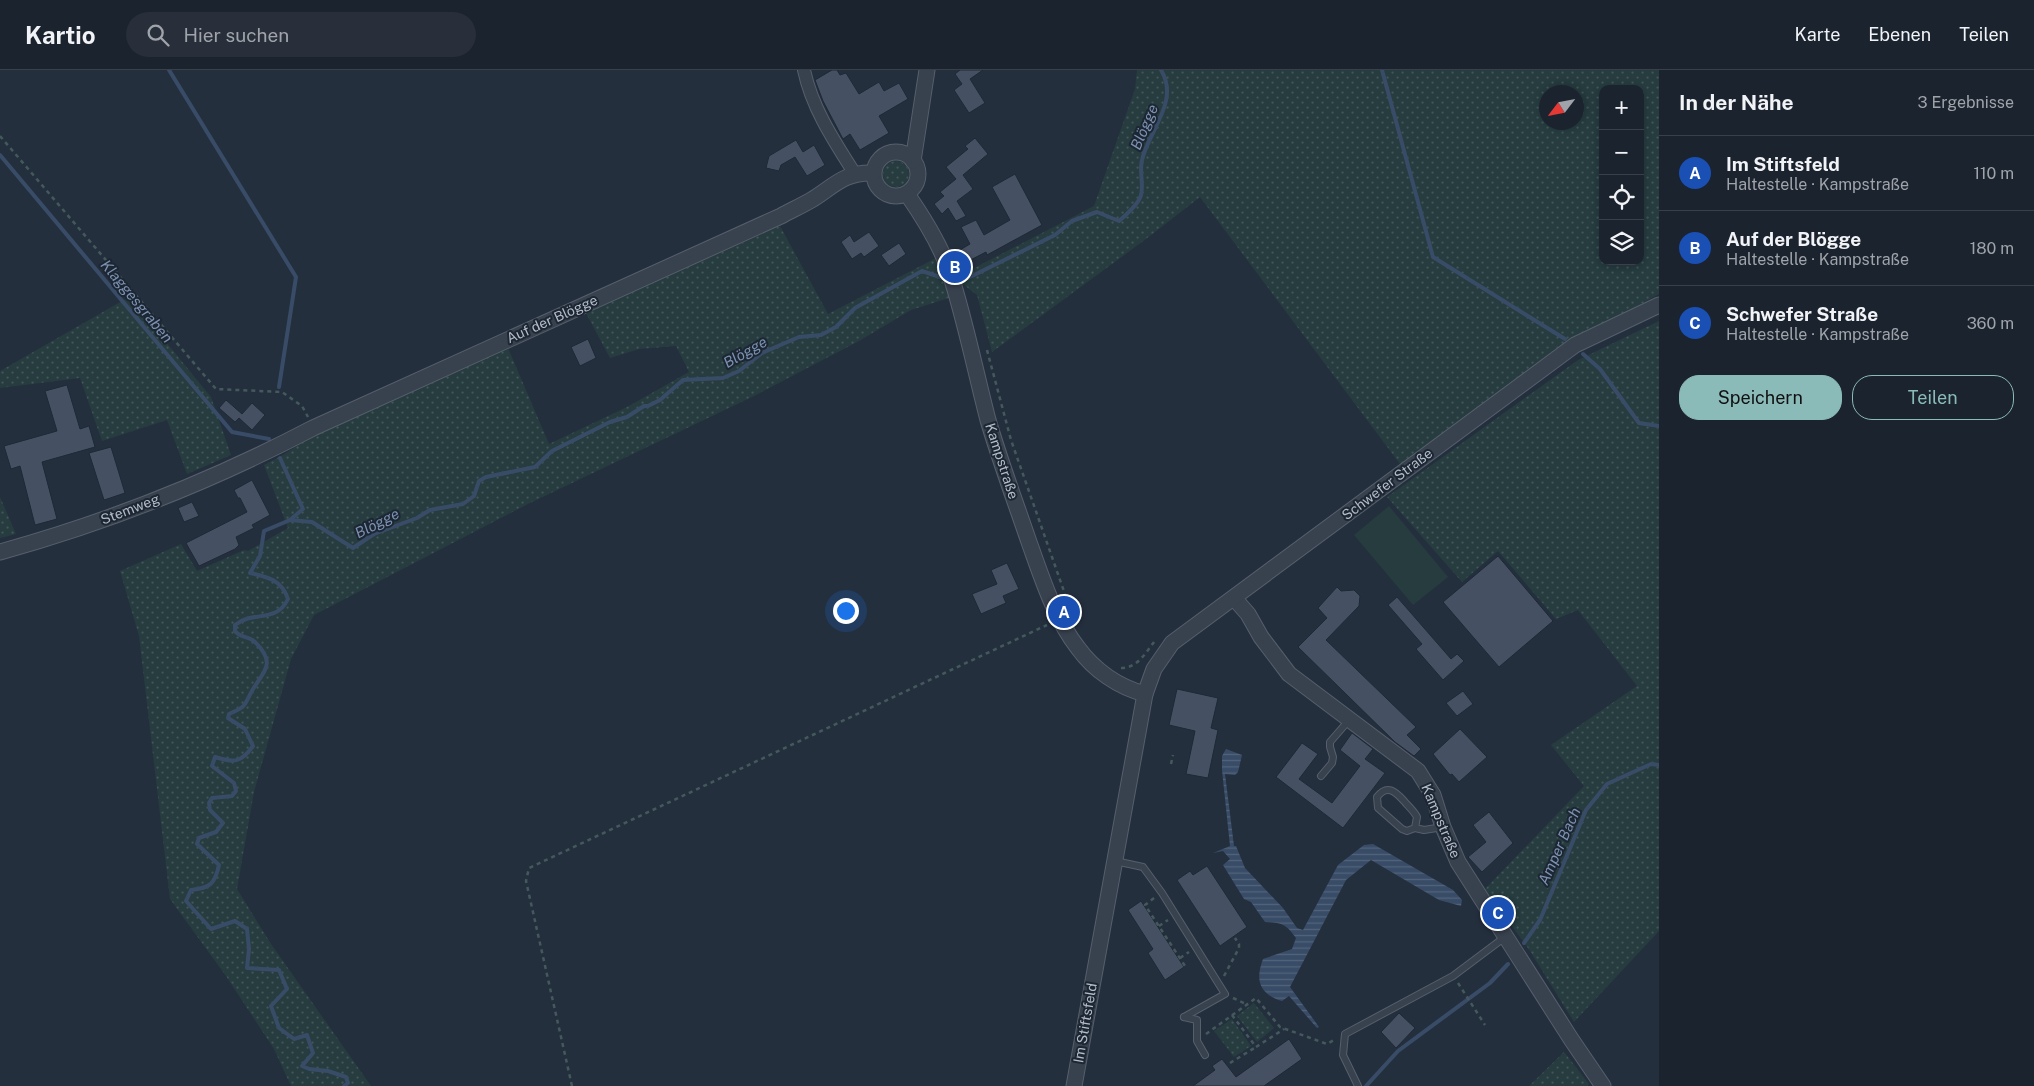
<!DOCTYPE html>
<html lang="de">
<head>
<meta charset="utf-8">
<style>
	:root { --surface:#1b232e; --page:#282f3a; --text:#f1f3f6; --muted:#a0a4aa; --line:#39404a; --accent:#8bbbb9 }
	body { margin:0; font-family:"Public Sans",sans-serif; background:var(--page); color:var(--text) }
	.controls { position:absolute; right:15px; top:15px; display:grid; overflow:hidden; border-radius:10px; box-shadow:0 2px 8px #0003 }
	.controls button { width:45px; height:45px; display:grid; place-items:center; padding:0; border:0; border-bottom:1px solid var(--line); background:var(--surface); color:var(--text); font:25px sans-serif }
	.compass { position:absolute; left:1539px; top:15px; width:45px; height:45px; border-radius:50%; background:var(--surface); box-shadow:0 2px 8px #0003; rotate:238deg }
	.you { position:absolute; left:845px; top:540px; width:18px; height:18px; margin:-12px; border:4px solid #fff; border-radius:50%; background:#1a73e8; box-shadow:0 0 0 8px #1a73e833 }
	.badge { display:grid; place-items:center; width:32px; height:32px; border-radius:50%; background:var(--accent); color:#fff; font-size:16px; font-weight:700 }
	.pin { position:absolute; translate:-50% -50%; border:2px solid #fff; box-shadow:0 1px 5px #0006 }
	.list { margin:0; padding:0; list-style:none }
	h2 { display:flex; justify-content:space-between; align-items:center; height:65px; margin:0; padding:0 20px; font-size:21px }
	h2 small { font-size:16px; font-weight:400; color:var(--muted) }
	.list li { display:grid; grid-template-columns:32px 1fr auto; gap:15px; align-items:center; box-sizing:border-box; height:75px; padding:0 20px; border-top:1px solid var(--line) }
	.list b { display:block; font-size:19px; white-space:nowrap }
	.list p { margin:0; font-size:16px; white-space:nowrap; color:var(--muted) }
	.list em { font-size:16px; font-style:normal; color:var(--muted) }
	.actions { display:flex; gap:10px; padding:15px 20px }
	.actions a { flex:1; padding:11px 0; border:1px solid var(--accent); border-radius:20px; text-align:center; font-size:18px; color:var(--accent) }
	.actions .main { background:var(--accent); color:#111 }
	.icon { flex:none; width:28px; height:28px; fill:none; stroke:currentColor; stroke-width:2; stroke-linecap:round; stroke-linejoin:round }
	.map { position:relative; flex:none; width:1659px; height:1016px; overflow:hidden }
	header { display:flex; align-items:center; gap:30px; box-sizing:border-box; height:70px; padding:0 25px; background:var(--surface); border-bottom:1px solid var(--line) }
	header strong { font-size:24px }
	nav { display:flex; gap:28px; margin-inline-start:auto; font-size:18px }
	.search { width:350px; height:45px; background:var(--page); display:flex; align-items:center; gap:12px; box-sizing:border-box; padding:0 18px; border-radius:28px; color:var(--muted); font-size:19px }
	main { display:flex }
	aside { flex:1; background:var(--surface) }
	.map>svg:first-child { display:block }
	.grass { fill:url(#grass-dots); fill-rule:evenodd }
	.green { fill:#263c3f }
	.water { fill:url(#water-rules) }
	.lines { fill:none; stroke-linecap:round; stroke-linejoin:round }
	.stream { stroke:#394c67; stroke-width:4 }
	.building { fill:#455162; stroke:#1f2835 }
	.service-casing { stroke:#565f6c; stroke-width:8 }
	.minor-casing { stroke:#565f6c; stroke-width:14 }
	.tertiary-casing { stroke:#565f6c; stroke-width:17 }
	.path { stroke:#44595c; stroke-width:2.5; stroke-dasharray:4 4; stroke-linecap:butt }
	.service { stroke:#38414e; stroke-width:6 }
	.minor { stroke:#38414e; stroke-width:12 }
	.tertiary { stroke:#38414e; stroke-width:15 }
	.labels { text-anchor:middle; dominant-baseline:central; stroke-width:4; stroke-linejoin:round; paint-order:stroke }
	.street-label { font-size:14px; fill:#b4bcc9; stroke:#1d2633 }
	.water-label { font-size:15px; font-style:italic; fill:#7c92b1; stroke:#1d2633 }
</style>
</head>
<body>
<header>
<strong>Kartio</strong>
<div class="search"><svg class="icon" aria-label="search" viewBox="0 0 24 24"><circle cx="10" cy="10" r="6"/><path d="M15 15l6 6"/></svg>Hier suchen</div>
<nav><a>Karte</a><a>Ebenen</a><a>Teilen</a></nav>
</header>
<main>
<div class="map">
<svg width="1659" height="1016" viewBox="0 0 1659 1016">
	<defs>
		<pattern id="grass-dots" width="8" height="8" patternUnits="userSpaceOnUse" patternTransform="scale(1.25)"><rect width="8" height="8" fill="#263c3f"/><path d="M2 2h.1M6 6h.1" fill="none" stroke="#435659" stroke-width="1.8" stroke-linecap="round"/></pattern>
		<pattern id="water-rules" width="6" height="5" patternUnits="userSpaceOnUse" patternTransform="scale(1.25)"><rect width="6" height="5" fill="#394c67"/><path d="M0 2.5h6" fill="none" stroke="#53647b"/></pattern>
	</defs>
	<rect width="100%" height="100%" fill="#242f3e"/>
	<!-- grass -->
	<g class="grass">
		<path d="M1137,0H1659V224L1572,273L1403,398L1200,127L1146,169L992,282L977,225L955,208L1094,136L1135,19ZM1603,19H1640V191H1603ZM1546,22H1576V52H1546Z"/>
		<circle cx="896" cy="104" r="13"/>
		<polygon points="780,156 828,244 940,186 952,227 911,240 859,271 754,326 528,434 314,545 291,589 254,722 237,819 271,874 371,1016 291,1016 274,979 226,906 170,829 139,566 120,501 181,474 197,501 244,480 248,481 288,458 264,395 283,385 316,363 508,278 549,374 627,337 689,302 676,276 639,279 610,288 586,243"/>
		<polygon points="129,227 211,327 231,385 187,404 167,350 102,371 80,308 0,318 0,301"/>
		<polygon points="1659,251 1659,861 1574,952 1530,881 1485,819 1584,716 1551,675 1637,616 1578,540 1556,549 1498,481 1462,512 1387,427 1578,290"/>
		<polygon points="0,427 16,464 0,468"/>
		<polygon points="1254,933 1274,958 1257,972 1237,946"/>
		<polygon points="1232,949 1251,976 1234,987 1214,961"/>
		<polygon points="1564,982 1589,1014 1588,1016 1529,1016"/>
	</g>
	<!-- green -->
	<polygon class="green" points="1389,436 1448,507 1413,535 1354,465"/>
	<!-- water -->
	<path class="water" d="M1226,679L1242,685L1238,702L1235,705L1225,704L1234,776H1236L1245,798L1283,838L1297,858L1303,860L1338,795L1364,775L1373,774L1453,820L1462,830L1461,836L1439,830L1371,790L1346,810L1290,917L1319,957L1317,958L1289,926L1282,931C1259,924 1255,910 1263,889L1292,879L1296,868C1286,854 1282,853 1265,852L1251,832L1244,829L1223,795L1230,789L1223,781L1213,783L1230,776L1222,700V686Z"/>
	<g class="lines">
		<!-- stream -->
		<g class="stream">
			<polyline points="169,0 296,207 279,317"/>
			<polyline points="1382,0 1433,187 1565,269"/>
			<polyline points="0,85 232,362 269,369"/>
			<path d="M962,208H968L1055,165L1072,151L1097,142L1119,151C1126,145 1139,134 1141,125C1144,114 1139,101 1142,90C1149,60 1180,31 1161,0"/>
			<polyline points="1583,284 1600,299 1639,353 1659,356"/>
			<polyline points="280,388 303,439 290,450"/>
			<polyline points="1524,873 1540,850 1586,740 1607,714 1651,694 1659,695"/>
			<path d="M344,1016L348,1013L346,1007L328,1001L309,999L302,996L313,983L307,965L294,969L279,958L271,936L287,919L279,900L247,898L249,879L247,859L235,851L211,859L186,831L191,820C210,818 215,814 219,795L197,774L199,768L216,762L223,753L210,740L209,733L212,728L232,726L236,721L234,713L212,696L215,687C234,693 241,693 253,676L245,659L228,648L229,644C249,635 243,636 253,619C265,600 276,593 255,572C249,566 240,568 235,561V555C253,540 276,554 288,529C282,510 268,507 250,503L260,486L264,461L290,450L312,452L353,478L374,464L417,448L430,440L463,434L474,426L479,411L486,407L535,397L552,381L610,352L627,347L644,336H648L660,330L683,310L723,308L739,301L762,283L799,267L821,265L836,257L855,238L922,201L943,208"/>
			<polyline points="1366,1016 1398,981 1490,913 1508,894"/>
		</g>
	</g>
	<!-- building -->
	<g class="building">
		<polygon points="832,0 837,0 840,5 846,3 859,24 879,12 884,21 899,13 908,29 879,46 889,63 860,80 850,64 843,69 823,31 815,10"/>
		<polygon points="960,0 983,0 970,9 985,33 969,43 954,20 962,14 955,4"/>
		<polygon points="975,68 988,84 963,105 973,119 957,131 966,146 956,151 948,138 942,144 934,134 944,126 940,122 956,109 946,97 968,79 965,76"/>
		<polygon points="796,70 803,82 814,75 825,95 807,106 795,87 781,95 779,101 766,98 769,86"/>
		<polygon points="1015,104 1042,155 987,185 986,182 959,196 953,184 970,174 961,157 976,150 984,165 1010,150 992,117"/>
		<polygon points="869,162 879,176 864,187 861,183 852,189 841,172 850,165 854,172"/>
		<polygon points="899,173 906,184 889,196 881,185"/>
		<polygon points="588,269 596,288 580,296 571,277"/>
		<polygon points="67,315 80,359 89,356 95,377 42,392 57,449 35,455 20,396 11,399 4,376 57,361 45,321"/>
		<polygon points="226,330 242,344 252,333 265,345 252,360 239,348 235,352 219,338"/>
		<polygon points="111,377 125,423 104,430 89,383"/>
		<polygon points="252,410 270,445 252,455 254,458 236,467 239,475 235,479 199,496 186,473 247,442 240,428 238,428 234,420"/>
		<polygon points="192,432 199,446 184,452 178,438"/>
		<polygon points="1498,486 1553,551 1499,597 1443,532"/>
		<polygon points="1007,493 1019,519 1003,526 1006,533 981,544 972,524 997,514 991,500"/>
		<polygon points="1337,517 1341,521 1354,520 1360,526 1359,536 1326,570 1416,657 1407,665 1421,679 1414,686 1395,672 1298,577 1327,548 1318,538"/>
		<polygon points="1397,527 1451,589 1457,584 1464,591 1443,610 1416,579 1422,574 1388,535"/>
		<polygon points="1177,619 1218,628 1211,658 1218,660 1208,708 1186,704 1195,661 1169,655"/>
		<polygon points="1463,621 1473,634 1457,646 1446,633"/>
		<polygon points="1460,659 1487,687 1459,712 1452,704 1450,705 1433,684"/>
		<polygon points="1352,663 1373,679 1365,689 1385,703 1343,758 1276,707 1302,673 1318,684 1299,709 1332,733 1360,696 1340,680"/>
		<polygon points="1489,742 1513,773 1482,802 1468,787 1486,772 1473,755"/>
		<polygon points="1207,796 1247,857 1220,876 1177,810 1190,801 1193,805"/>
		<polygon points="1141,831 1184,897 1165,910 1148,883 1153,879 1128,840"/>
		<polygon points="1399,943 1415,958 1396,978 1381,962"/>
		<polygon points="1289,969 1302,989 1264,1016 1193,1016 1215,1000 1212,996 1222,989 1236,1007"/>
	</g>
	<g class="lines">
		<!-- service casing -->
		<g class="service-casing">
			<g id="service">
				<polyline points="1321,706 1332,693 1333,687 1330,677 1330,672 1350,649"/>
				<path d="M1415,758L1407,761L1402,759L1378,738L1377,727C1387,714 1395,721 1404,731C1408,736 1414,741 1417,747L1415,758L1424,760L1443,757"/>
				<polyline points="1115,791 1143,797 1162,823 1225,924 1184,947"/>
				<polyline points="1184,947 1197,950 1197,971 1205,985"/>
				<polyline points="1358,1016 1343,985 1345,964 1453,906 1505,867"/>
			</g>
		</g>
		<!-- minor casing -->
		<g class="minor-casing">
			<path id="minor" d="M804,0C812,38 834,71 855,104"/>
		</g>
		<!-- tertiary casing -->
		<g class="tertiary-casing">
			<g id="tertiary">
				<circle cx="896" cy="104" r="22"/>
				<polyline points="913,91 927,0"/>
				<path d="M907,124C923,147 939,172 949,200C965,249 975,300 988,350C1000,391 1015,431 1029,472C1042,508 1054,547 1078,578C1094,600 1118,617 1145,624"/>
				<path d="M0,482C108,452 214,410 313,358L781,146C792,140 803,135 813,129C835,115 845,102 873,103"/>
				<polyline points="1234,528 1248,544 1261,567 1289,604 1418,701 1433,725 1443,757 1458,792 1571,969 1603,1016"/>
				<polyline points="1074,1016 1145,624 1154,599 1172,573 1575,275 1659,235"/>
			</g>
		</g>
		<!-- path -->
		<g class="path">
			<polyline points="0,66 216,319 282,322 302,336 308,347"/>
			<polyline points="987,280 1011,370 1066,527"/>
			<path d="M1121,598C1137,598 1145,584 1154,572"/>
			<polyline points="1171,694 1173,685"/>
			<polyline points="1154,828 1145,835 1187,899"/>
			<polyline points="1159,856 1168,850"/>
			<polyline points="1180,888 1189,882"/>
			<polyline points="1224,906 1239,878 1239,874 1235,868"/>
			<polyline points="1458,913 1485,955"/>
			<polyline points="1233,928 1246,934"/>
			<polyline points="1232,945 1256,977 1284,959"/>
			<polyline points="1206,964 1256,928 1280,957 1327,974 1336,969"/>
			<polyline points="1230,993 1256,977"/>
			<polyline points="572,1016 526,811 529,798 1047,555"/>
		</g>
		<!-- service -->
		<use href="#service" class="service"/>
		<!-- minor -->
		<use href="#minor" class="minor"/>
		<!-- tertiary -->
		<use href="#tertiary" class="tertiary"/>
	</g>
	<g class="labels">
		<!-- street labels -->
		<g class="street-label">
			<text transform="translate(552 249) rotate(-24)">Auf der Blögge</text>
			<text transform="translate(1002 391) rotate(72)">Kampstraße</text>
			<text transform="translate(1387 414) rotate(-37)">Schwefer Straße</text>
			<text transform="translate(130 439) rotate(-21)">Stemweg</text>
			<text transform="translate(1441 751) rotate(67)">Kampstraße</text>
			<text transform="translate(1085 953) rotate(-80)">Im Stiftsfeld</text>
		</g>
		<!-- water labels -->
		<g class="water-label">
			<text transform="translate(1144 57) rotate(-67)">Blögge</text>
			<text transform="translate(137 231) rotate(50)">Klaggesgraben</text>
			<text transform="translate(745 282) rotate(-30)">Blögge</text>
			<text transform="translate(377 453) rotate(-27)">Blögge</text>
			<text transform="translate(1559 776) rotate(-66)">Amper Bach</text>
		</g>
	</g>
</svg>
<div class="controls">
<button>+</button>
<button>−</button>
<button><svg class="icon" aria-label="locate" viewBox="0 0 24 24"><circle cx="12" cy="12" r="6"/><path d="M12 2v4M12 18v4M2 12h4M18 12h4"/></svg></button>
<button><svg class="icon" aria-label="layers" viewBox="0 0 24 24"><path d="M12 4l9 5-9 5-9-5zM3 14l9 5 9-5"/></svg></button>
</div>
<svg class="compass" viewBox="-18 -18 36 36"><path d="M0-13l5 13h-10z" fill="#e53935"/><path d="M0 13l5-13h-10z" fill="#a0a4aa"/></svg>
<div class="you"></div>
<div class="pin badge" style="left:1064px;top:542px;background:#1a4fb4">A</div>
<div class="pin badge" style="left:955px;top:197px;background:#1a4fb4">B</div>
<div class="pin badge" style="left:1498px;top:843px;background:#1a4fb4">C</div>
</div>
<aside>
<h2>In der Nähe<small>3 Ergebnisse</small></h2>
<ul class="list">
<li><span class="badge" style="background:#1a4fb4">A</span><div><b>Im Stiftsfeld</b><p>Haltestelle · Kampstraße</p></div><em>110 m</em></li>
<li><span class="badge" style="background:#1a4fb4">B</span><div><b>Auf der Blögge</b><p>Haltestelle · Kampstraße</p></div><em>180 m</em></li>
<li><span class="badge" style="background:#1a4fb4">C</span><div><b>Schwefer Straße</b><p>Haltestelle · Kampstraße</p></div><em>360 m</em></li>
</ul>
<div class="actions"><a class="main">Speichern</a><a>Teilen</a></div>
</aside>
</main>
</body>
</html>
